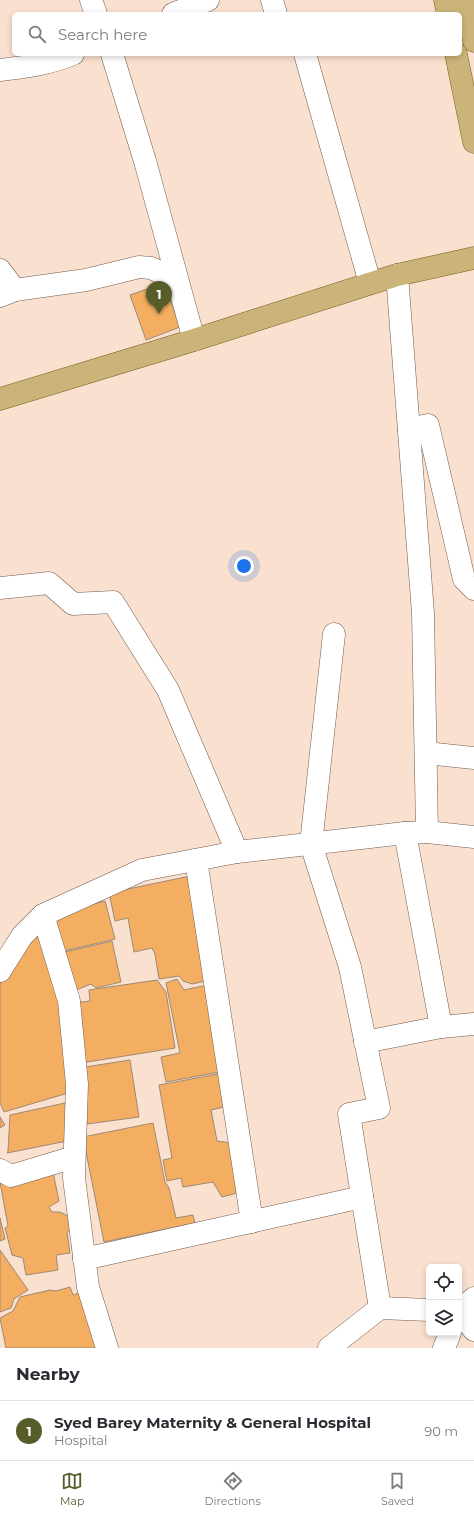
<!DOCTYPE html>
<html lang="en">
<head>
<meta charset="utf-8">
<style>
	:root { --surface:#fff; --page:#f2f2f3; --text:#2b2b33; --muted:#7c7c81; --line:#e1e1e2; --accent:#575c29 }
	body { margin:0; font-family:Montserrat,sans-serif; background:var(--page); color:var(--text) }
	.controls { position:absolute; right:12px; bottom:12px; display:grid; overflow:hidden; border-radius:6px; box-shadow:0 2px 6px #0003 }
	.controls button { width:36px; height:36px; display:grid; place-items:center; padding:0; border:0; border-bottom:1px solid var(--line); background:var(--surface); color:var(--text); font:20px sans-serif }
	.you { position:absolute; left:244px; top:566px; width:14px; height:14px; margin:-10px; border:3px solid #fff; border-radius:50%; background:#1a73e8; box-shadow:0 0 0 6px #1a73e833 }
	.badge { display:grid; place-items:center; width:26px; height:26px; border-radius:50%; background:var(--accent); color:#fff; font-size:13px; font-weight:700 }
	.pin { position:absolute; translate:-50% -33px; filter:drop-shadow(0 1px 2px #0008) }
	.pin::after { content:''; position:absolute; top:21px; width:14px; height:12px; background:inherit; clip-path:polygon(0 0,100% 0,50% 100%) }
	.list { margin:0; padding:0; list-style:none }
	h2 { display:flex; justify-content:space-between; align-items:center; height:52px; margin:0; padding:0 16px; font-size:17px }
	h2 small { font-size:13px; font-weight:400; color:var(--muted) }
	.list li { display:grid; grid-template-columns:26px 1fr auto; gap:12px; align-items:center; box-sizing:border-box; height:60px; padding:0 16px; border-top:1px solid var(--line) }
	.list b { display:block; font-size:15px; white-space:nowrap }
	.list p { margin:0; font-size:13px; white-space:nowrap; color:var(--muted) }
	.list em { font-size:13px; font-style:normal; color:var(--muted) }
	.icon { flex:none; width:22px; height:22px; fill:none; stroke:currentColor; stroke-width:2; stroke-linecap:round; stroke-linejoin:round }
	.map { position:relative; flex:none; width:474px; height:1348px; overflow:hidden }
	.search { position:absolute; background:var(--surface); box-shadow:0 2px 6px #0003; left:12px; right:12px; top:12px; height:44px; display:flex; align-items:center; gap:10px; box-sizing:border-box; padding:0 14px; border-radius:6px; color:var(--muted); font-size:15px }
	.sheet { height:112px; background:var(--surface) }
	nav { display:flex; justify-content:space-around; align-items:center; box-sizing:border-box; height:56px; border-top:1px solid var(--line); background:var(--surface); font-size:11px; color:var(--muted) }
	nav a { display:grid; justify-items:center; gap:2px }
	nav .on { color:var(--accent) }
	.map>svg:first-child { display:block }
	.building { fill:#f4ae61; stroke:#9d8975 }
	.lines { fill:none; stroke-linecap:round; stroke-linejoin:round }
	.minor-casing { stroke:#725c4c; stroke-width:23 }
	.major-casing { stroke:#785c1a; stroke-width:23 }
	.minor { stroke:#fff; stroke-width:22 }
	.major { stroke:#cbb479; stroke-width:22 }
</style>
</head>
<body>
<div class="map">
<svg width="474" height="1348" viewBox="0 0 474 1348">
	<rect width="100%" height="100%" fill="#fae0ce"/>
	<!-- building -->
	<g class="building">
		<polygon points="164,283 180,327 146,340 130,295"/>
		<polygon points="190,876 211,980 192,984 183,981 179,976 159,979 155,954 152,948 134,952 128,918 115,921 109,893"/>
		<polygon points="105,901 115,939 60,952 50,915"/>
		<polygon points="36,926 64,1012 68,1093 4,1112 0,1103 0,983"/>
		<polygon points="112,941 121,982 96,988 91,984 69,993 61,953"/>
		<polygon points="177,979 184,990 212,984 225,1071 166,1082 161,1057 180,1053 166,983"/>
		<polygon points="157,980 166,992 175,1048 81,1063 72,1003 90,1001 89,990"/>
		<polygon points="130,1060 139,1117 87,1124 79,1068"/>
		<polygon points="218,1074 224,1107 211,1110 217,1141 232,1143 237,1177 234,1179 237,1193 222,1197 213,1182 183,1187 181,1178 167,1181 163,1160 172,1158 159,1085"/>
		<polygon points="65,1103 72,1140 7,1153 8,1151 10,1115"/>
		<polygon points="0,1117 5,1125 0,1128"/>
		<polygon points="153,1123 165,1182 169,1188 176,1218 193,1215 195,1223 104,1242 83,1137"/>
		<polygon points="53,1172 59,1201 49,1207 52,1212 60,1212 70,1217 74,1226 67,1232 70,1253 56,1255 58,1270 26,1275 23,1258 12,1255 5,1228 8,1226 0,1182"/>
		<polygon points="0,1218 5,1239 0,1241"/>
		<polygon points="0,1250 28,1290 14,1299 11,1308 0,1312"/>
		<polygon points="70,1287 73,1295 83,1291 102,1348 6,1348 0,1318 13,1311 20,1297 50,1290 56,1291"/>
	</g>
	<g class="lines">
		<!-- minor casing -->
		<g class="minor-casing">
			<g id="minor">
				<polyline points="91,0 96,14"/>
				<polyline points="272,0 276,14"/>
				<polyline points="173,14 208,0"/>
				<polyline points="112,54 145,161 194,340"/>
				<polyline points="305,54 370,283"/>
				<path d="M0,70C26,67 49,64 73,54"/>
				<polyline points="0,270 15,290 0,296"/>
				<polyline points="397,275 423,613 427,832"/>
				<polyline points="15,290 86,280 139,267 151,268 177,280"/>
				<polyline points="409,429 428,425 464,579 474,589"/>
				<polyline points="0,588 49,583 73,604 113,602 168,690 237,852"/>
				<polyline points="334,634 311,844 350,967 379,1108 349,1114 380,1308"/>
				<polyline points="426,753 474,758"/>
				<polyline points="196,860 252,1222"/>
				<polyline points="43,915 69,1001 77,1084 74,1178 88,1287 107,1348"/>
				<polyline points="0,971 22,936 43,915 142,870 237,852 405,833 427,832 474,837"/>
				<polyline points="441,1027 474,1024"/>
				<polyline points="365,1042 441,1027 405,833"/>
				<polyline points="0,1170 11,1176 74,1157"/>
				<polyline points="84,1259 362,1197"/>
				<polyline points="459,1310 474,1298"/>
				<polyline points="459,1311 474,1330"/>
				<polyline points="329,1348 380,1308 429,1310"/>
				<polyline points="444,1348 450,1333"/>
			</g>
		</g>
		<!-- major casing -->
		<g class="major-casing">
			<g id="major">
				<polyline points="445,0 448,14"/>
				<polyline points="466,0 474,41"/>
				<polyline points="456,54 474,142"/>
				<polyline points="0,399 194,340 397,275 474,258"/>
			</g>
		</g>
		<!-- minor -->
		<use href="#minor" class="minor"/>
		<!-- major -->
		<use href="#major" class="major"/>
	</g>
</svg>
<div class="controls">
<button><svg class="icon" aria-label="locate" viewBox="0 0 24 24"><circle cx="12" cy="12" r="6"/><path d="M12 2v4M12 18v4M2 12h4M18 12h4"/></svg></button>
<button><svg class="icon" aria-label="layers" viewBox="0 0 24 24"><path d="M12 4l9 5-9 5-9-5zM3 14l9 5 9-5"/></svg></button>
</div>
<div class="you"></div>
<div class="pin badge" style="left:159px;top:314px">1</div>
<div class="search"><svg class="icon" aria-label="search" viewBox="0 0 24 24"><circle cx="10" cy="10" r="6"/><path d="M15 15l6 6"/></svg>Search here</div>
</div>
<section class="sheet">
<h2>Nearby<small></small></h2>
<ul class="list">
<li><span class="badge">1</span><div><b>Syed Barey Maternity &amp; General Hospital</b><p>Hospital</p></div><em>90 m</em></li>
</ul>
</section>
<nav>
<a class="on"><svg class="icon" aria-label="map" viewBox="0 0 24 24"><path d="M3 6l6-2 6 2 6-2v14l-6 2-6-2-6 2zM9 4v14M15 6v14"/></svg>Map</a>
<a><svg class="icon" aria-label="directions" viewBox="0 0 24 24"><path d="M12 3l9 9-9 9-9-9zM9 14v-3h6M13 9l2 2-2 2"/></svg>Directions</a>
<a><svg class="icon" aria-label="saved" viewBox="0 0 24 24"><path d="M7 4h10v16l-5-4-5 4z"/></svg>Saved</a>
</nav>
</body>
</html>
